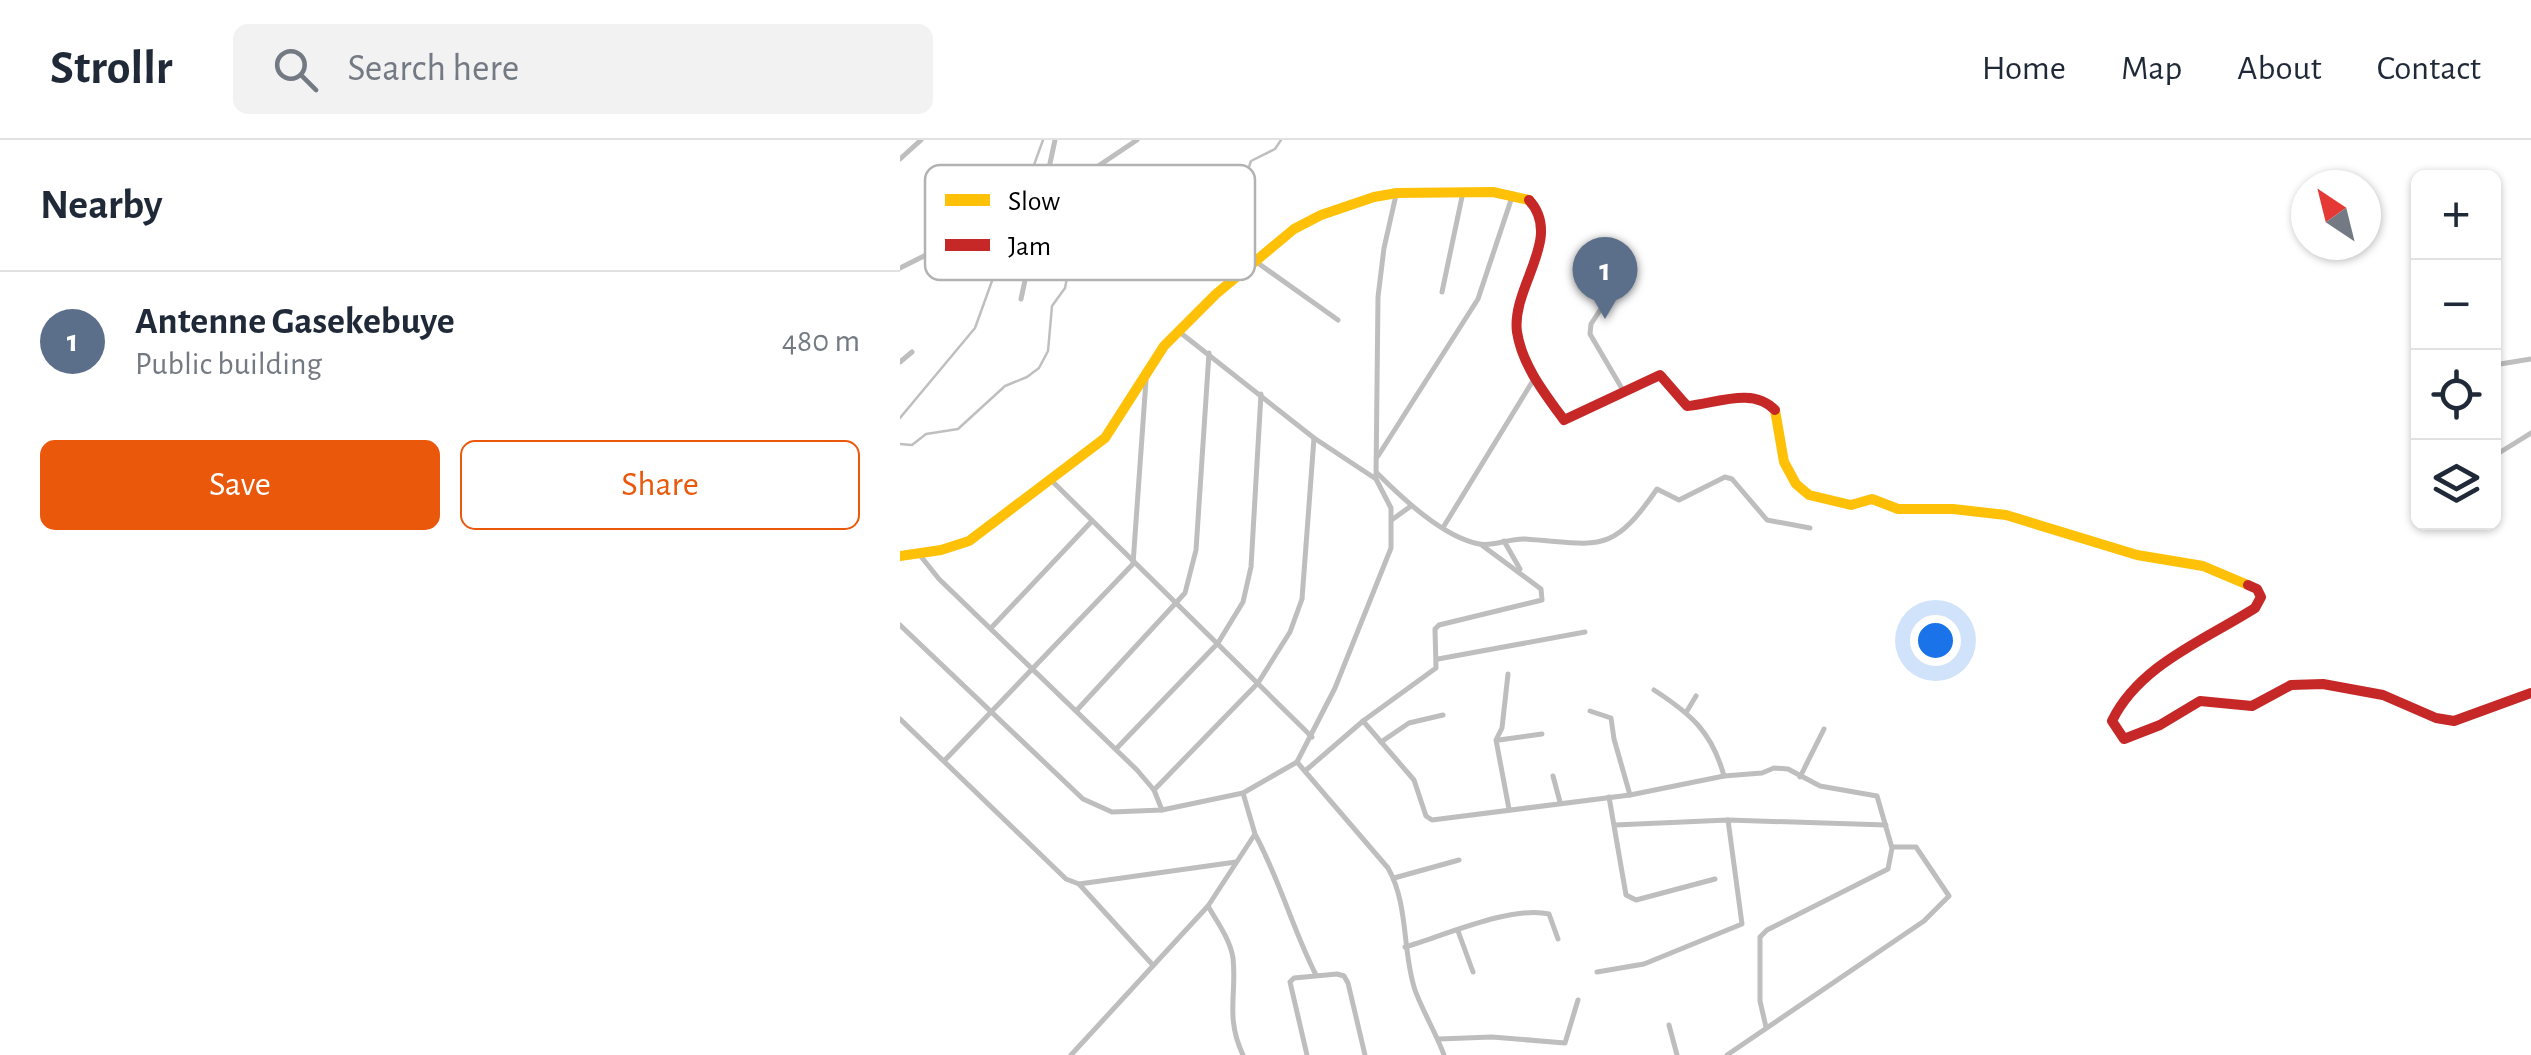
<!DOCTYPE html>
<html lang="en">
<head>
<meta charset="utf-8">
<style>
	:root { --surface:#fff; --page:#f2f2f3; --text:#1f2937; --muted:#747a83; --line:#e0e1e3; --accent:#ea580c }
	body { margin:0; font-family:"Alegreya Sans",sans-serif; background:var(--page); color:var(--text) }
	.controls { position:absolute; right:30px; top:30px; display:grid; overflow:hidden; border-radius:15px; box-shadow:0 2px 8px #0004 }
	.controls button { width:90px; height:90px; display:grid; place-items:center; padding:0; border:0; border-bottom:2px solid var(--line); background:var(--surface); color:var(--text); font:50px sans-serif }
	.compass { position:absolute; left:1391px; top:30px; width:90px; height:90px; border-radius:50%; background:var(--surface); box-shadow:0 2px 8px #0004; rotate:325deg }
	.you { position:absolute; left:1035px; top:500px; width:35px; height:35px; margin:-25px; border:8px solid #fff; border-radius:50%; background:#1a73e8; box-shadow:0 0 0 15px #1a73e833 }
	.badge { display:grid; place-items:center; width:65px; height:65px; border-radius:50%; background:var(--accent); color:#fff; font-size:32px; font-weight:700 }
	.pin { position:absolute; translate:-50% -82px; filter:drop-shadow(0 2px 5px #0008) }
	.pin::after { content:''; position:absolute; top:52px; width:35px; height:30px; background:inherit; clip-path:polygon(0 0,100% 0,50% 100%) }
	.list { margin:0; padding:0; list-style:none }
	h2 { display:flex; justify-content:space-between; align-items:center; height:130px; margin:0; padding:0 40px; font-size:42px }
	h2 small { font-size:32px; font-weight:400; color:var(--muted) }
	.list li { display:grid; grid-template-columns:65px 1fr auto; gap:30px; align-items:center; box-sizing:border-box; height:140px; padding:0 40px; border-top:2px solid var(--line) }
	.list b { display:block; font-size:38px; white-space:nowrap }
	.list p { margin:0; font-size:32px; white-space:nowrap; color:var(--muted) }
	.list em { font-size:32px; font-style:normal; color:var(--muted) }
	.actions { display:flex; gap:20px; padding:30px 40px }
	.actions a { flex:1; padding:22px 0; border:2px solid var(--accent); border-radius:15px; text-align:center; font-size:35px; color:var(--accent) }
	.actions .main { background:var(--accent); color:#fff }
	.icon { flex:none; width:55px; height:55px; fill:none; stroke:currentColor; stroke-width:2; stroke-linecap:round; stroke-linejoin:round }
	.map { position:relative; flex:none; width:1631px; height:915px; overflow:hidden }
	header { display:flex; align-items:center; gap:60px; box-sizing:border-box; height:140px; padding:0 50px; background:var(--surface); border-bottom:2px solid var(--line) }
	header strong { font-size:48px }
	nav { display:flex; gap:55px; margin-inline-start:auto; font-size:35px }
	.search { width:700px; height:90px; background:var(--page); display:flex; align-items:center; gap:25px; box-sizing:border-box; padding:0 35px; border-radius:15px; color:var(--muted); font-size:38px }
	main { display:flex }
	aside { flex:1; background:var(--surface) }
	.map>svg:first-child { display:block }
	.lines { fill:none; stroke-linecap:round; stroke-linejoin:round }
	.stream { stroke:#bfbfbf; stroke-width:2.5 }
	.street { stroke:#bebebe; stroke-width:5 }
	.slow { stroke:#ffc107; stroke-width:10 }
	.jam { stroke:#c62828; stroke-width:10 }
	.key { fill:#fff; stroke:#b2b2b2; stroke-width:2.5 }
	.key-label { font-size:28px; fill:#000 }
</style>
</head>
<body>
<header>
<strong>Strollr</strong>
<div class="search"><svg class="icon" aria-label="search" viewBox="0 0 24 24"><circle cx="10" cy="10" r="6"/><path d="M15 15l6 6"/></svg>Search here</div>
<nav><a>Home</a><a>Map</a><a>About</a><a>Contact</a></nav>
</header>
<main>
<aside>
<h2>Nearby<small></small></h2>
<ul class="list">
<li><span class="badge" style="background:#5c6f8a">1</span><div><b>Antenne Gasekebuye</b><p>Public building</p></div><em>480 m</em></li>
</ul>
<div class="actions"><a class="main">Save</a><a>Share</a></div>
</aside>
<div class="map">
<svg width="1631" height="915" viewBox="0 0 1631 915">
	<rect width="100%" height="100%" fill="#fff"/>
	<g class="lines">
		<!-- stream -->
		<g class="stream">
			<polyline points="0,278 75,188 143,0"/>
			<path d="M0,304L12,305L26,294L58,289L105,246L127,237L139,228L148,211L152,166L165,148L176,94C189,90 195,93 208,94C237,97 264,94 291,83L298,61V43L336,44L346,36L351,21L375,9L381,0"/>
		</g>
		<!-- street -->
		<g class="street">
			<polyline points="0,19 21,0"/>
			<polyline points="143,63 237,0"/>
			<polyline points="355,121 438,180"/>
			<polyline points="0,128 90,83"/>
			<polyline points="542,152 563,52"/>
			<polyline points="710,155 691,184 690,194 724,252"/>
			<polyline points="121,159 155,0"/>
			<polyline points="0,222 12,212"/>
			<polyline points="1594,225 1631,219"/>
			<polyline points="478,316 578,159 613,54"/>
			<polyline points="1594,316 1631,293"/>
			<path d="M477,333C502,358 543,397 579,404C593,407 610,398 625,399C699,404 711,416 757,349L779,360L825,337L832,339L867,380L910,388"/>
			<polyline points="476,336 478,157 484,108 496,55"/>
			<polyline points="152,341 412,597"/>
			<polyline points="493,379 511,366"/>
			<polyline points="544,386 634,239"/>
			<polyline points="604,401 620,429"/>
			<polyline points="19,414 39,439 237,630 254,650 262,670"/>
			<polyline points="0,485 183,659 212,672 262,670 343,653 397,622 435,548 491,408 491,368 476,339 414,298 277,190"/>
			<polyline points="92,487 192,381"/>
			<polyline points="538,519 685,492"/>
			<polyline points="608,534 602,588 596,600 609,669"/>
			<path d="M754,550C791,574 812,592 824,636"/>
			<polyline points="177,570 285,453 296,410 309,213"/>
			<polyline points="690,571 711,578 714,599 730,655"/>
			<polyline points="787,571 796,556"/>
			<polyline points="0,579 166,739 179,744 336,722"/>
			<polyline points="463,581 514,640 526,676 532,680 730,655 824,636 862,633 874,628 888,629 920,646 977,656 992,708 988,729 867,790 860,797 860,861 866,887"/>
			<polyline points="599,600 642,594"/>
			<polyline points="481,602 509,583 543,575"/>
			<polyline points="216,609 318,503 343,462 351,427 361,254"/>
			<polyline points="44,621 233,424 246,240"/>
			<path d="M397,622L488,728C509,765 502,811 515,850C523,872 536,893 544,915"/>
			<polyline points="405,631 463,581 536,528 535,489 539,485 642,460 641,449 583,406"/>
			<polyline points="653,636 660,662"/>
			<polyline points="900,637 924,589"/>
			<polyline points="254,650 358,543 390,492 402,459 414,298"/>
			<polyline points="709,657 726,755 736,760 815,739"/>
			<polyline points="715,685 828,680 986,685"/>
			<path d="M356,696C380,741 393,790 416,835"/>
			<polyline points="494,738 559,720"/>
			<polyline points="179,744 251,823"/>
			<path d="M308,766C317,782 330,799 333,818C337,854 325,877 343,915"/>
			<polyline points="558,791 573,832"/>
			<path d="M505,807C543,796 612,765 649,774L658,799"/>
			<polyline points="697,832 744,824 842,784 828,680"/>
			<polyline points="769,885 777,915"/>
			<polyline points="539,899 592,897 665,903 678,860"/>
			<polyline points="171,915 308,766 355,694 343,653"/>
			<polyline points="407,915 390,842 394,838 437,834 444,836 448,843 465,915"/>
			<polyline points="827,915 1024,781 1049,756 1016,707 993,707"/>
		</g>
		<!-- slow -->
		<g class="slow">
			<polyline points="875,270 884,322 896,344 909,355 951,365 972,359 998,369 1053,369 1106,375 1237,415 1303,426 1348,445"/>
			<polyline points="0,416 41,410 69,401 205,298 264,206 316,154 394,89 421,75 474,57 497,53 593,52 629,60"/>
		</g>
		<!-- jam -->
		<g class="jam">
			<path d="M629,60C664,98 611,147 617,192C622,225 645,254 664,280L760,235L787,266C815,264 852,246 875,270"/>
			<path d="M1348,445L1357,449L1361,457L1355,468C1305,500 1239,525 1212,581L1224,599L1260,585L1300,561L1352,566L1391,545L1423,544L1483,555L1536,578L1554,581L1631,553"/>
		</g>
	</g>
	<!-- legend -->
	<rect x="25" y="25" width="330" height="115" rx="15" class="key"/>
	<rect x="45" y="54" width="45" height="12" fill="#ffc107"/>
	<rect x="45" y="99" width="45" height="12" fill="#c62828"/>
	<g class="key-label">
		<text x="108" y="70">Slow</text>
		<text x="108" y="115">Jam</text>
	</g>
</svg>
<div class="controls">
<button>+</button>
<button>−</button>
<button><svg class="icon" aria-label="locate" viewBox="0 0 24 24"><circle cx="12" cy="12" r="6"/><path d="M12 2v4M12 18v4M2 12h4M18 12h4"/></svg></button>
<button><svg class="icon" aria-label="layers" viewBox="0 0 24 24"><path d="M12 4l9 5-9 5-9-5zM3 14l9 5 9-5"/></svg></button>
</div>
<svg class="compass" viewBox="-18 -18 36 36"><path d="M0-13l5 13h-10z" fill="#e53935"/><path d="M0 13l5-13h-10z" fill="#747a83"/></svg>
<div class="you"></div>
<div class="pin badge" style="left:705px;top:179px;background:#5c6f8a">1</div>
</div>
</main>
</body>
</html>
